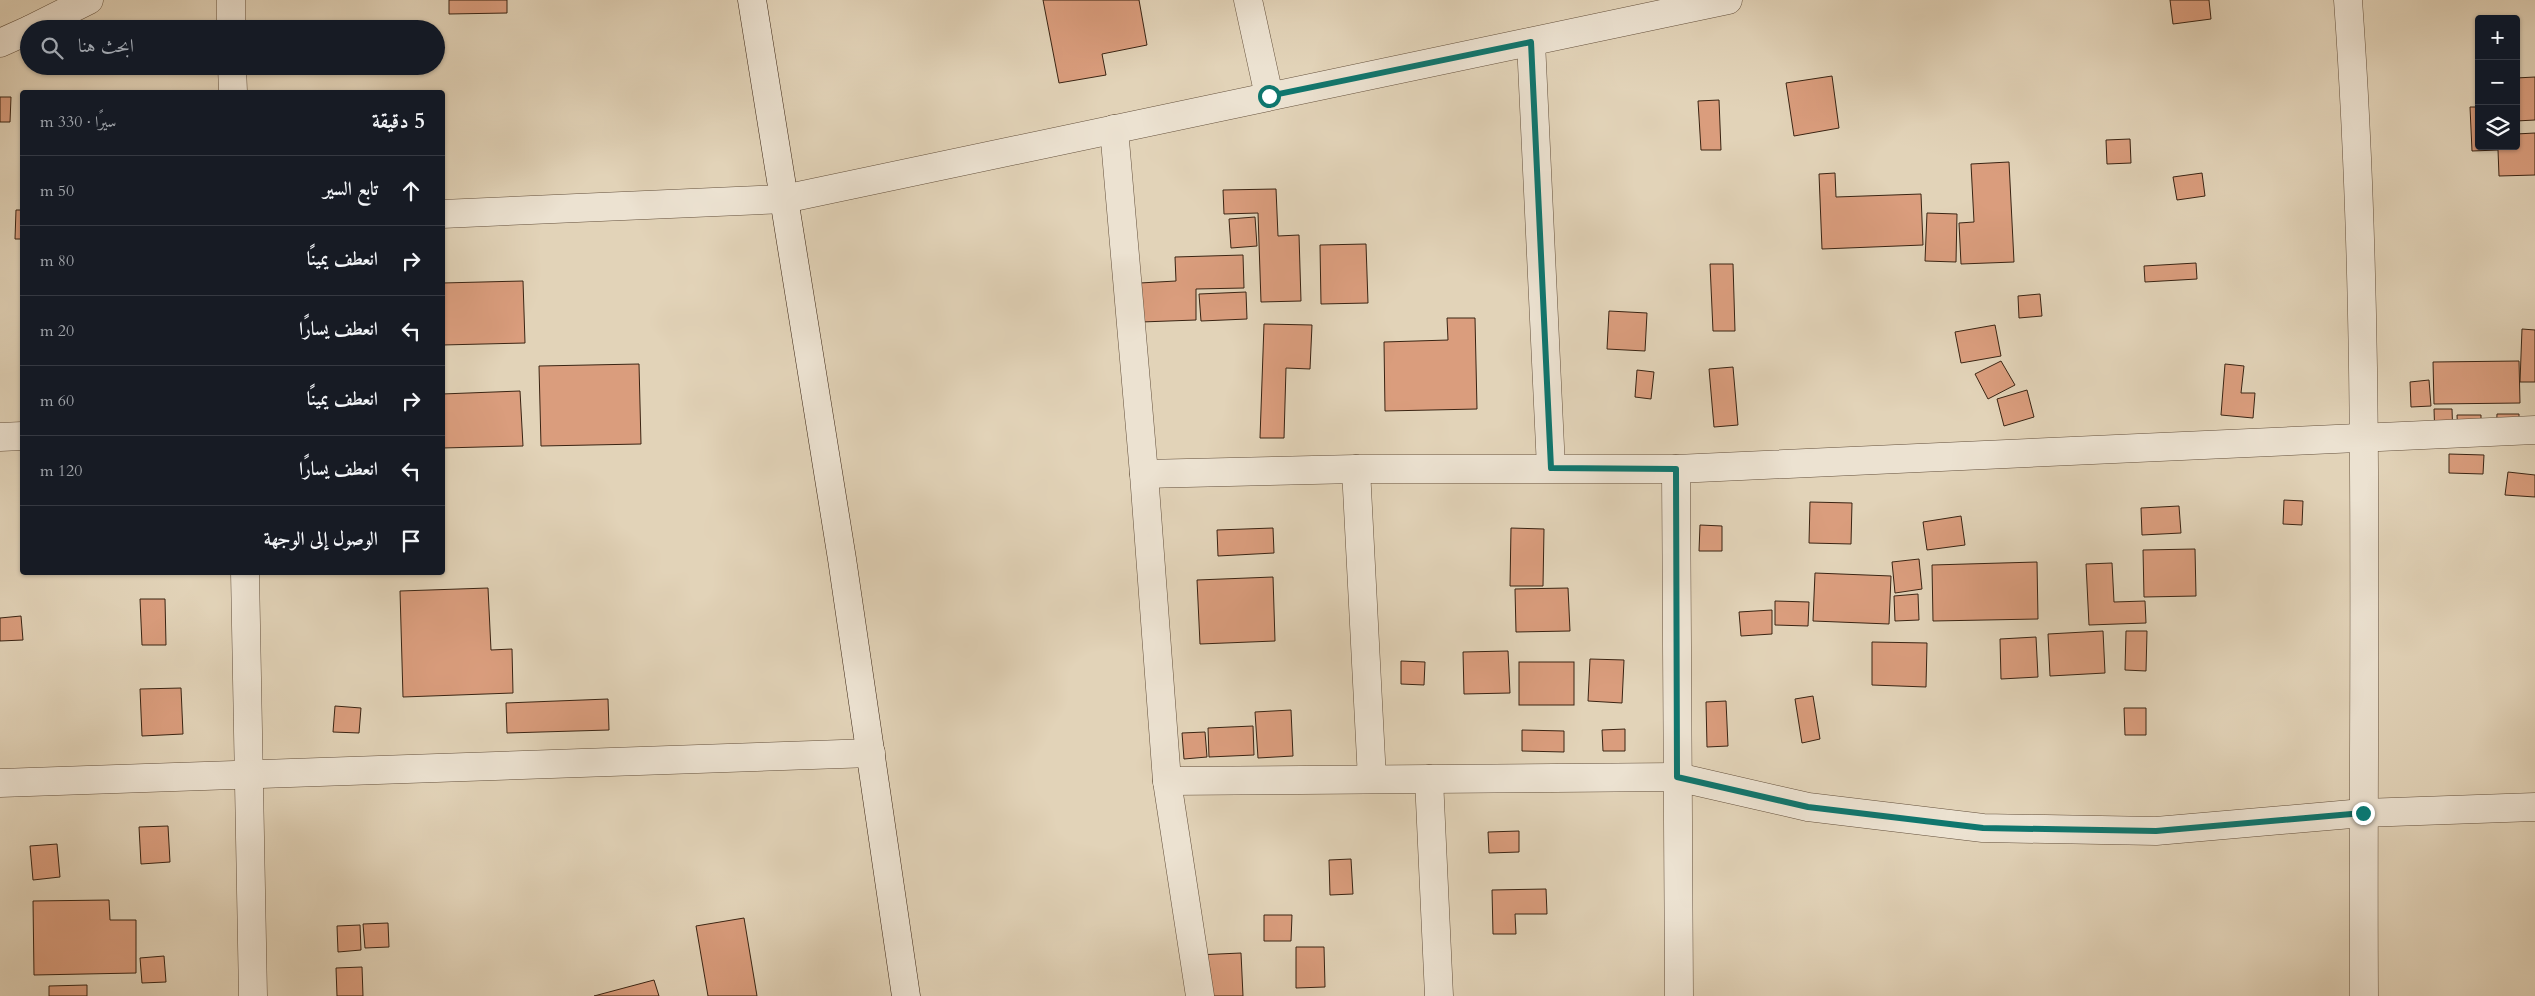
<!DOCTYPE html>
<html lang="ar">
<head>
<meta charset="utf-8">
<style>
	:root { --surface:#171b24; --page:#20242c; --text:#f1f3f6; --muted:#9ea1a6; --line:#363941 }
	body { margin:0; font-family:Cardo,Amiri,serif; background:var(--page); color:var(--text); direction:rtl }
	.controls { position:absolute; right:15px; top:15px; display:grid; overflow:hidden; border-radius:5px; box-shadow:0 1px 4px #0004 }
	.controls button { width:45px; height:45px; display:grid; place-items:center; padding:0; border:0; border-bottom:1px solid var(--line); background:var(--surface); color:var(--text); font:25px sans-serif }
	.stop { position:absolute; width:15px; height:15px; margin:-11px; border:4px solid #0f766e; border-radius:50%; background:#fff }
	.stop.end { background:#0f766e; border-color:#fff; box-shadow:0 1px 5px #0008 }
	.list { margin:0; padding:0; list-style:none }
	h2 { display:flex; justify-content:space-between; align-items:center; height:65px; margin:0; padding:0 20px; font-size:21px }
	h2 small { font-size:16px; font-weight:400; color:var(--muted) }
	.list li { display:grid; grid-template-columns:32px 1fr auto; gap:15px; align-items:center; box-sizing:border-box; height:70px; padding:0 20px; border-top:1px solid var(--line) }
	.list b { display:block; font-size:19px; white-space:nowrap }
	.list em { font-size:16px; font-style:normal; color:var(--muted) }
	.icon { flex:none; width:28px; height:28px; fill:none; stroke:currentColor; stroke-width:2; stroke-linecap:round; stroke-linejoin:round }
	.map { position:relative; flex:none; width:2535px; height:996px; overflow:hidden; direction:ltr }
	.search { position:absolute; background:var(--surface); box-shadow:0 1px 4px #0004; left:20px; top:20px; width:425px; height:55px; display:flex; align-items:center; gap:12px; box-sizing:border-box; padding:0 18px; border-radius:28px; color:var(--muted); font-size:19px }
	.panel { position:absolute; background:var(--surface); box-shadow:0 1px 4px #0004; left:20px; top:90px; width:425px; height:485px; border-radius:5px; direction:rtl }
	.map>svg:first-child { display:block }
	.building { fill:#da9d7d; stroke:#3a2413 }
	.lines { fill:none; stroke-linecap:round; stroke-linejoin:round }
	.minor-casing { stroke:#64503c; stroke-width:29 }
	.secondary-casing { stroke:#3a2413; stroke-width:29 }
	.minor { stroke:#ece2d1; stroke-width:28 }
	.secondary { stroke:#ece2d1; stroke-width:28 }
	.route { stroke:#0f766e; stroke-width:6 }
</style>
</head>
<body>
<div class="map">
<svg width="2535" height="996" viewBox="0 0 2535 996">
	<rect width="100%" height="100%" fill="#e2d3b8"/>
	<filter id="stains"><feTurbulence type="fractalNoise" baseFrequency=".004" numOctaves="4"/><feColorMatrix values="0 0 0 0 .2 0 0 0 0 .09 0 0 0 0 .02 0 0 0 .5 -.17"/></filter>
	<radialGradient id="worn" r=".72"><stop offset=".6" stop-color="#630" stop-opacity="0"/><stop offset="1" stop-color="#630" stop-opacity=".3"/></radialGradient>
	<!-- building -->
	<g class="building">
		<polygon points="449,0 507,0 507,13 449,14"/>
		<polygon points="1043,0 1139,0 1147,45 1102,54 1106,75 1059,83"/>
		<polygon points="2170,0 2209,0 2211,19 2173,24"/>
		<polygon points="1832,76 1839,128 1794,136 1786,83"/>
		<polygon points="2535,77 2535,120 2516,121 2516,78"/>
		<polygon points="0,97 11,97 10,122 0,122"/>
		<polygon points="1719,100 1721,150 1701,150 1698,101"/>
		<polygon points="2470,107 2479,107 2479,146 2516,146 2516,134 2535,133 2535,175 2499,176 2498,150 2472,151"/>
		<polygon points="2130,139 2131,163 2107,164 2106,140"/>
		<polygon points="2009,162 2014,262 1961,264 1959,223 1974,222 1971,164"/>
		<polygon points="1835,173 1836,197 1921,194 1923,245 1822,249 1819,174"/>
		<polygon points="2202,173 2205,196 2177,200 2173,177"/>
		<polygon points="1276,189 1278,236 1299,235 1301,301 1261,302 1258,213 1224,214 1223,190"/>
		<polygon points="16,210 22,210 22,239 15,239"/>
		<polygon points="1927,213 1957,214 1956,262 1925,261"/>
		<polygon points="1255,217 1257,246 1231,248 1229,219"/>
		<polygon points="1366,244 1368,303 1321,304 1320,245"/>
		<polygon points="1243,255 1244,288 1196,289 1196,320 1141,322 1140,283 1176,281 1175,257"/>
		<polygon points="2196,263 2197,279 2145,282 2144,266"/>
		<polygon points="1710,264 1733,264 1735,331 1713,331"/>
		<polygon points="523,281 525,343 442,345 442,283"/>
		<polygon points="1246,292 1247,319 1201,321 1199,294"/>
		<polygon points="2040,294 2042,316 2019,318 2018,296"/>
		<polygon points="1609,311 1647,313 1645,351 1607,349"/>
		<polygon points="1447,318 1475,318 1477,409 1385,411 1384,342 1448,340"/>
		<polygon points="1264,324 1312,325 1310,369 1286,368 1284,438 1260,438"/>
		<polygon points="1995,325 2001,356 1961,363 1955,332"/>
		<polygon points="2522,329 2535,330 2535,382 2520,382"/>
		<polygon points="2001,361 2015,385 1988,399 1975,374"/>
		<polygon points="2519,361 2520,403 2434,404 2433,362"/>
		<polygon points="639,364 641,444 541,446 539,366"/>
		<polygon points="2225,364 2244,366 2241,393 2255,393 2253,418 2221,415"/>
		<polygon points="1733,367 1738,425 1714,427 1709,369"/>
		<polygon points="1637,370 1654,372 1651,399 1635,397"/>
		<polygon points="2429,380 2431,406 2411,407 2410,382"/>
		<polygon points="2027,390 2034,417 2004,426 1997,399"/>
		<polygon points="520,391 523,446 442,448 442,394"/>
		<polygon points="2434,409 2452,409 2453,439 2435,439"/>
		<polygon points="2497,414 2519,414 2519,437 2496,436"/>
		<polygon points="2457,415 2481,415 2481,436 2458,437"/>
		<polygon points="2449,454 2484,455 2483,474 2449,473"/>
		<polygon points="2508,472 2535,475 2535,497 2505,495"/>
		<polygon points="2284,500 2303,501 2302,525 2283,524"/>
		<polygon points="1810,502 1852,503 1851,544 1809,543"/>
		<polygon points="2179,506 2181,533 2142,535 2141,508"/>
		<polygon points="1961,516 1965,545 1927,550 1923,522"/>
		<polygon points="1700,525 1722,526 1722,551 1699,551"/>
		<polygon points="1273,528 1274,553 1218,556 1217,530"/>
		<polygon points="1511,528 1544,529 1543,586 1510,586"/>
		<polygon points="2195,549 2196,596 2144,597 2143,550"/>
		<polygon points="1919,559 1922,589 1895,593 1892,562"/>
		<polygon points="2037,562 2038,619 1933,621 1932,565"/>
		<polygon points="2112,563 2114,602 2145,601 2146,623 2089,625 2086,564"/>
		<polygon points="1815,573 1891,576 1889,624 1813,621"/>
		<polygon points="1273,577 1275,641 1200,644 1197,580"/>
		<polygon points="488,588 491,650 512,649 513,693 403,697 400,591"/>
		<polygon points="1568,588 1570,631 1516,632 1515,589"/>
		<polygon points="1918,594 1919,620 1895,621 1894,596"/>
		<polygon points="140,599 165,599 166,645 142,645"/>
		<polygon points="1775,601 1809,602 1808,626 1775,625"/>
		<polygon points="1772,610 1772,634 1741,636 1739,612"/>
		<polygon points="21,616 23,640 0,641 0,618"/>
		<polygon points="2103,631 2105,673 2050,676 2048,634"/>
		<polygon points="2126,631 2147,631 2146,671 2125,670"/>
		<polygon points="2036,637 2038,677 2001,679 2000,639"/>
		<polygon points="1872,642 1927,643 1926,687 1872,685"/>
		<polygon points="1508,651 1510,693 1464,694 1463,652"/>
		<polygon points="1590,659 1624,660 1622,703 1588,701"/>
		<polygon points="1401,661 1425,662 1424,685 1401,684"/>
		<rect x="1519" y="662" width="55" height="43"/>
		<polygon points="181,688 183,734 142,736 140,689"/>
		<polygon points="1813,696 1820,739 1802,743 1795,699"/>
		<polygon points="608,699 609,730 507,733 506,703"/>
		<polygon points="1726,701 1728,746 1707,747 1706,702"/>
		<polygon points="335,706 361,708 359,733 333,732"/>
		<polygon points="2124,708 2146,708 2146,735 2125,735"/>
		<polygon points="1291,710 1293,756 1258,758 1255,712"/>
		<polygon points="1253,726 1254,755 1209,757 1208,728"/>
		<polygon points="1625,729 1625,751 1603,751 1602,730"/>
		<polygon points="1522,730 1564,731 1564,752 1522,751"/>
		<polygon points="1205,732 1207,757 1184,759 1182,733"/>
		<polygon points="168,826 170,862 141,864 139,827"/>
		<polygon points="1519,831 1519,852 1489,853 1488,832"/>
		<polygon points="57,844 60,877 33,880 30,846"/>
		<polygon points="1351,859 1353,894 1330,895 1329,860"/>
		<polygon points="1546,889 1547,914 1515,914 1516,934 1493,934 1492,890"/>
		<polygon points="109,900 110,920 136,920 136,973 34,975 33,901"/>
		<polygon points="1264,915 1292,915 1291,941 1264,941"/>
		<polygon points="744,918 757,996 708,996 696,926"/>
		<polygon points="388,923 389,947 365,948 363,924"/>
		<polygon points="360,925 361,950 338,952 337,926"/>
		<polygon points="1296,947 1324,947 1325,987 1296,988"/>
		<polygon points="1241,953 1243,996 1198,996 1196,955"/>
		<polygon points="164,956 166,982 142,983 140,958"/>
		<polygon points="362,967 363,996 337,996 336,968"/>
		<polygon points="654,980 659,996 594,996"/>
		<polygon points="87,985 87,996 49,996 49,986"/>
	</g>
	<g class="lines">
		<!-- minor casing -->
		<g class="minor-casing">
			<g id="minor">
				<polyline points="231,0 231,29"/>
				<polyline points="1248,0 1269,96"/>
				<path d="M2348,0C2372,331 2362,664 2364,996"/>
				<polyline points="31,29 89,0"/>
				<polyline points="1531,42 1551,468"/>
				<polyline points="0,43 29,30"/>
				<polyline points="232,66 233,92"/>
				<polyline points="1114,129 1144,474 1167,781 1200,996"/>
				<polyline points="442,214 784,199 1728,0"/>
				<polyline points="0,437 22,436"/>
				<polyline points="1356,469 1372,779"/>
				<polyline points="1676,469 1679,996"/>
				<polyline points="1144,474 1356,469 1676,469 2535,430"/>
				<polyline points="245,572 253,996"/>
				<polyline points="1429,779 1439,996"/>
				<polyline points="1167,781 1677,777 1808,807 1983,828 2156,831 2363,813 2535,807"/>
				<polyline points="0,783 871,753"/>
			</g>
		</g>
		<!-- secondary casing -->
		<g class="secondary-casing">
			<polyline id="secondary" points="752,0 842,559 906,996"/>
		</g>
		<!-- minor -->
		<use href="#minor" class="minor"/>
		<!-- secondary -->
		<use href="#secondary" class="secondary"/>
	</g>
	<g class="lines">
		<!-- route -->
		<polyline class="route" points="1269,96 1531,42 1551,468 1676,469 1677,777 1808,807 1983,828 2156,831 2363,813"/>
	</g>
	<rect width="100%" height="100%" filter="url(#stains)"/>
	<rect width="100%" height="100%" fill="url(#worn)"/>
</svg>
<div class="controls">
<button>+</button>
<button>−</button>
<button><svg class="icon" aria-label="layers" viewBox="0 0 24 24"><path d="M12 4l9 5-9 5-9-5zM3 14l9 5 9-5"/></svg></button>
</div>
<div class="stop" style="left:1269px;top:96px"></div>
<div class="stop end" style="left:2363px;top:813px"></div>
<div class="search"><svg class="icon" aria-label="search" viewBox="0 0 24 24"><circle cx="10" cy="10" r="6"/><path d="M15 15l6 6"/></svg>ابحث هنا</div>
<section class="panel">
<h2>5 دقيقة<small>سيرًا · 330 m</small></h2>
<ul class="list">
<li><svg class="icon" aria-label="ahead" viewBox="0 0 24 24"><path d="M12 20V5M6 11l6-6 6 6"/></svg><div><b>تابع السير</b></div><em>50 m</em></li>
<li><svg class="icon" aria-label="right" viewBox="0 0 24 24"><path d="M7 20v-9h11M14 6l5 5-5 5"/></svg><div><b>انعطف يمينًا</b></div><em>80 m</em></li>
<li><svg class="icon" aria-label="left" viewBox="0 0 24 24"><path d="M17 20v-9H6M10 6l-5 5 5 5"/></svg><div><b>انعطف يسارًا</b></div><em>20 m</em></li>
<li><svg class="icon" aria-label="right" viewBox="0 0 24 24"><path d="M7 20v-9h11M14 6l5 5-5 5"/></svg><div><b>انعطف يمينًا</b></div><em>60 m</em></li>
<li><svg class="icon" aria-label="left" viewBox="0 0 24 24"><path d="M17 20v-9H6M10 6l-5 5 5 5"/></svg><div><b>انعطف يسارًا</b></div><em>120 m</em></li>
<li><svg class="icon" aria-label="arrive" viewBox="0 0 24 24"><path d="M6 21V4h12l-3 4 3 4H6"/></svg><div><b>الوصول إلى الوجهة</b></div></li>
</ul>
</section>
</div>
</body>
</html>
